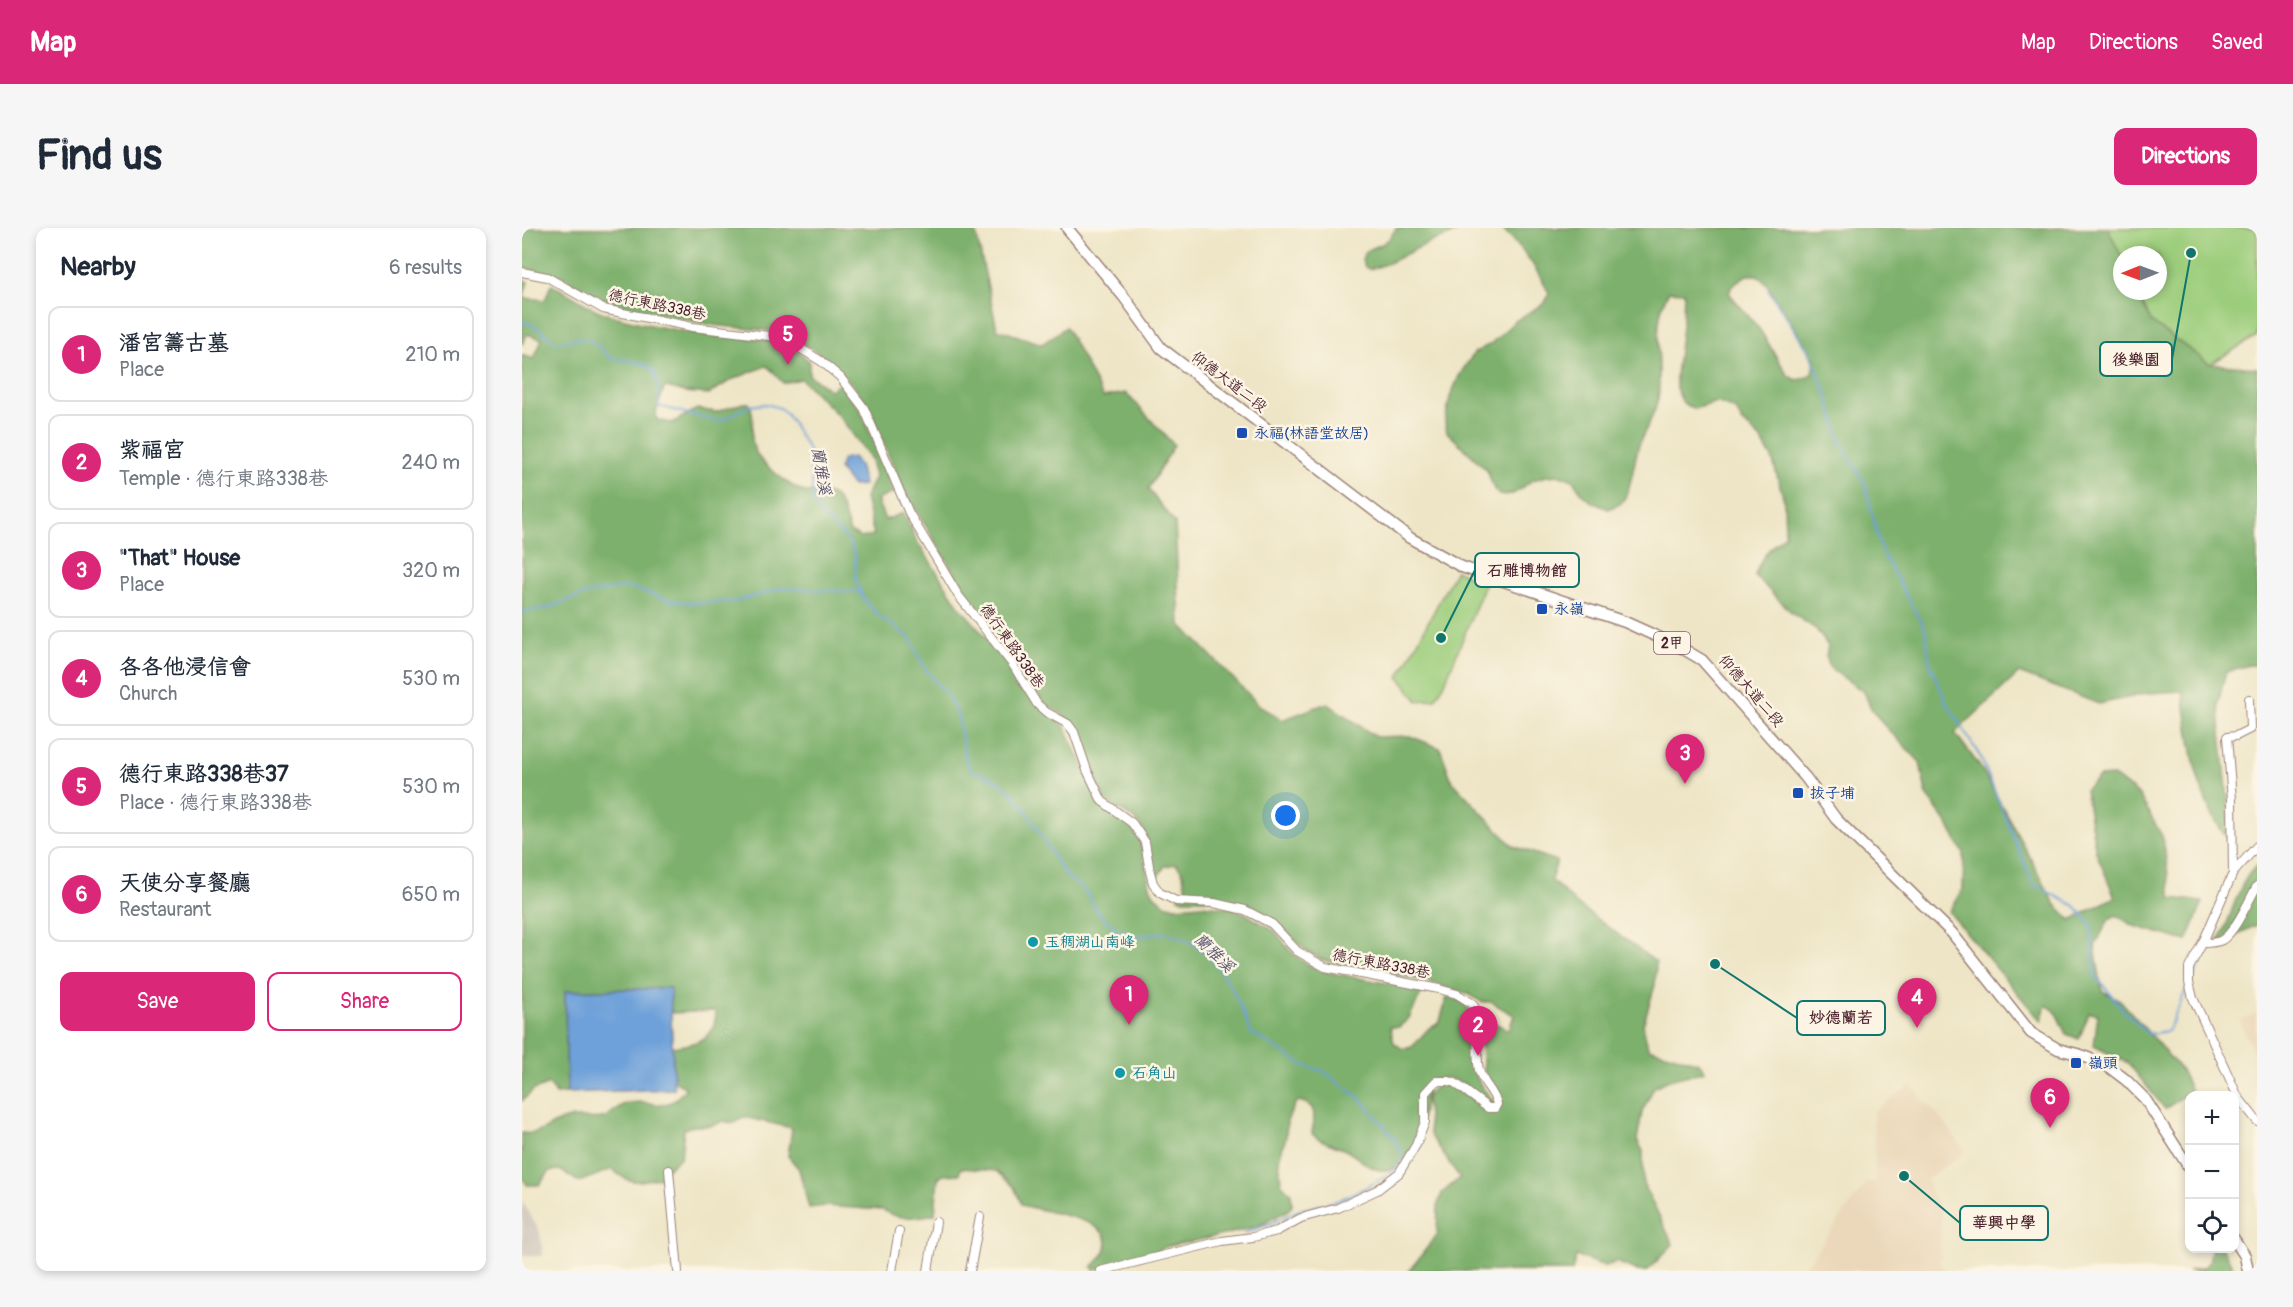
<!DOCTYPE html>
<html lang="en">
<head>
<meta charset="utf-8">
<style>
	:root { --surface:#fff; --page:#f6f6f7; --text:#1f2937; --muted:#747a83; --line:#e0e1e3; --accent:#db2777 }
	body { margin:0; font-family:Pangolin,"LXGW WenKai TC",sans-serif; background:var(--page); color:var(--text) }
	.controls { position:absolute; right:18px; bottom:18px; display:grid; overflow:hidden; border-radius:12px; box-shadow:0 3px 9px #0003 }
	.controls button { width:54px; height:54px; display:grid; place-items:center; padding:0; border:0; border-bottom:2px solid var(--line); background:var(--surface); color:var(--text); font:30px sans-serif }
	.compass { position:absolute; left:1591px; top:18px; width:54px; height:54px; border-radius:50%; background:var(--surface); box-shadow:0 3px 9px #0003; rotate:269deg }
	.you { position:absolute; left:764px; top:588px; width:21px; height:21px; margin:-15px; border:4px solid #fff; border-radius:50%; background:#1a73e8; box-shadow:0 0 0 9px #1a73e833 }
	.badge { display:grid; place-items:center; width:39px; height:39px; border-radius:50%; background:var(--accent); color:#fff; font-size:20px; font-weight:700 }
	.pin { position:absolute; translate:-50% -50px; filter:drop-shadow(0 2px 3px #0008) }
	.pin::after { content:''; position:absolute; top:32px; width:21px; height:18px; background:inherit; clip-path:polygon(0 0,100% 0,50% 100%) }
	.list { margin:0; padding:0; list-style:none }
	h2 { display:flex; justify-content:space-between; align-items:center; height:78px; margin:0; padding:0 24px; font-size:26px }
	h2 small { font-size:20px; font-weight:400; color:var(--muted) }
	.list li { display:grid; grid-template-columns:39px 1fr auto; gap:18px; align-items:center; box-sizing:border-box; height:96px; margin:0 12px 12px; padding:0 12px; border:2px solid var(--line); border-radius:12px }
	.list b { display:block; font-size:22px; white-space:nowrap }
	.list p { margin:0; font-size:20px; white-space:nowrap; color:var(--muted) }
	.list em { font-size:20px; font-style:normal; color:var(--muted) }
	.actions { display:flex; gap:12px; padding:18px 24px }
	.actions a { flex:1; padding:14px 0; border:2px solid var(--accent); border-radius:12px; text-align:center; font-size:21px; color:var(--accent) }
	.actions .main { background:var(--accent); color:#fff }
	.icon { flex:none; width:33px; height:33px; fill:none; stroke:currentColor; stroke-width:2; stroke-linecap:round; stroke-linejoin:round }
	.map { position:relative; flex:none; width:1735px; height:1043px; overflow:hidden; border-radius:12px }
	header { display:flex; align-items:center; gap:36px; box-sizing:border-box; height:84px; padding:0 30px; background:var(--accent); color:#fff }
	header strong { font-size:28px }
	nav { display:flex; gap:33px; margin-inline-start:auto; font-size:21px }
	.intro { display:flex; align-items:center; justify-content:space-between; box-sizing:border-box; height:144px; padding:0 36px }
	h1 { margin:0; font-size:42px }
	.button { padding:15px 27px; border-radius:12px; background:var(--accent); color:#fff; font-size:21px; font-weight:700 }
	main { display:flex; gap:36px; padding:0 36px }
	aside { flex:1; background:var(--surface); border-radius:12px; box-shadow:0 3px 9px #0003 }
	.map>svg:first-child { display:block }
	.built { fill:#ebd8ba }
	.industrial { fill:#cbc3b8 }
	.green { fill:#9ccd7c; stroke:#737654; stroke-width:1.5 }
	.forest { fill:#7db06c; stroke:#64684c; stroke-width:1.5; fill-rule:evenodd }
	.water { fill:#6ea1d9; stroke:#5c6082; stroke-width:1.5 }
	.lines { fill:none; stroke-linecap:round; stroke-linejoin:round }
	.stream { stroke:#6ea1d9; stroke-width:2 }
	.minor-casing { stroke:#9c8278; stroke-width:10 }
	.major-casing { stroke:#9c8278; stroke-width:13 }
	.minor { stroke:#fff; stroke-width:8 }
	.major { stroke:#fff; stroke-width:10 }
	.transit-dot { fill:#1a4fb4; stroke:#fcf5e5; stroke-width:2 }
	.culture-dot { fill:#0f9aa8; stroke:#fcf5e5; stroke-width:2 }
	.labels { text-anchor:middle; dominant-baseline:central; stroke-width:5; stroke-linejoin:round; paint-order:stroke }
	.shield { fill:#fcf5e5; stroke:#7f5f63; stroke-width:1.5 }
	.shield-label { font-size:14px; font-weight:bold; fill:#4a1f2b }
	.street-label { font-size:15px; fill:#4a1f2b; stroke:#fcf5e5 }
	.transit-label { font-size:15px; fill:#164399; stroke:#fcf5e5; text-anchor:start }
	.culture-label { font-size:15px; fill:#0d838f; stroke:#fcf5e5; text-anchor:start }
	.water-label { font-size:16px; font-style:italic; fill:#585371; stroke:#fcf5e5 }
	.leader { fill:none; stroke:#0f766e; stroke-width:2 }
	.callout-dot { fill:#0f766e; stroke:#fcf5e5; stroke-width:2 }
	.callout { fill:#fcf5e5; stroke:#0f766e; stroke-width:2 }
	.callout-label { font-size:16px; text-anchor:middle; font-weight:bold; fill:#4a1f2b }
</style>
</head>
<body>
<header>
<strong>Map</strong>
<nav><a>Map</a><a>Directions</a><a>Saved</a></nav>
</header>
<div class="intro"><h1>Find us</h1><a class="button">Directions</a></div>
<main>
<aside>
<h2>Nearby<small>6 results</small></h2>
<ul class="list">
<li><span class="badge">1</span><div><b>潘宮籌古墓</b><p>Place</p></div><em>210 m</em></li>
<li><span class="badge">2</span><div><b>紫福宮</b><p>Temple · 德行東路338巷</p></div><em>240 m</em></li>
<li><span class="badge">3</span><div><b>&quot;That&quot; House</b><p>Place</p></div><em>320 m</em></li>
<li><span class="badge">4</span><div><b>各各他浸信會</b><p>Church</p></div><em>530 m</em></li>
<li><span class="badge">5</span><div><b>德行東路338巷37</b><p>Place · 德行東路338巷</p></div><em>530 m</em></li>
<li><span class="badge">6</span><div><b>天使分享餐廳</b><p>Restaurant</p></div><em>650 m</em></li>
</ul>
<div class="actions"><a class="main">Save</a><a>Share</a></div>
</aside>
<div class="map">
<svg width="1735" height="1043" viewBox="0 0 1735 1043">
	<rect width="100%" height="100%" fill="#fcf5e5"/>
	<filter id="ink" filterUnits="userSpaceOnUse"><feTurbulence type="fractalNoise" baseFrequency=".0167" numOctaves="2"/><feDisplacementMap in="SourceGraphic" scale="12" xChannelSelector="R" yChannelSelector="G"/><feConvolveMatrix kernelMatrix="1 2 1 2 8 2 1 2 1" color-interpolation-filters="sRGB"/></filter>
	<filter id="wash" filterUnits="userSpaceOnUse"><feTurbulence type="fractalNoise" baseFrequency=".008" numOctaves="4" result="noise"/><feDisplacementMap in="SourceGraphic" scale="24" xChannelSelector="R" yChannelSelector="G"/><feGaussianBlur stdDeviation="1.35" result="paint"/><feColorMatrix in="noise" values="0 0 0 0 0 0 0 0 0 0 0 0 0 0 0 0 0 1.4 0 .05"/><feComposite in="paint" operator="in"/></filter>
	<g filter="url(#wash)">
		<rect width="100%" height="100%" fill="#eee5c6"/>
		<!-- built -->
		<g class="built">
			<polygon points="1735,785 1735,832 1718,793"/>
			<polygon points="1389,857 1426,899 1443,924 1404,952 1419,985 1418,1035 1423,1043 1280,1043 1345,954 1354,954 1351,884"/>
		</g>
		<!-- industrial -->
		<polygon class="industrial" points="0,972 18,1005 21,1028 0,1028"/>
		<!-- green -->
		<g class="green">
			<polygon points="1586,0 1735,0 1735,108 1688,136 1629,94 1615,63 1636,63 1636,27 1600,27 1600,30"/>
			<polygon points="934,342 963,356 922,457 913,471 896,473 877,449"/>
		</g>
		<!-- forest -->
		<g class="forest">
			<path d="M0,0H453L475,101L520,116L544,99L581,169L604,165L652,217L626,261L653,295L658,396L737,477L760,492L805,475L854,509L888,508L918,520L930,553L991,618L1035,633L1029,652L1056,677L1134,734L1133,757L1121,797L1126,820L1177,835L1183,843L1147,852L1132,859L1120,884L1115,912L1121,923V955L1151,1016L1125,1043H1116L1095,1034L1083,1038L1054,1028L1050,1043H887L915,1007L916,976L920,965L938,950L908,907L904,870C910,859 918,855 930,857L965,882L978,873L962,843L959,816L960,800L972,795L987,802L992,787L969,774H960L946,766L907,754L800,732L784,723L759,698L720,677L691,671H658L656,669L664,661L660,643L654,636L643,638L636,648H633C630,629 628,607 614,593C605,584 591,580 582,571L548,494L539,485L522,475L452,378L378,255L345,175L331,157L295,124L271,109L250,103L190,97L86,75L71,69L42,49L2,40L0,39Z"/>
			<path d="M874,0H941C932,7 923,9 911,13C888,22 872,36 847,41L843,39L840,32C843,19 852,21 862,15C868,11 871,6 874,0Z"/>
			<path d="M979,0H1586L1600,30V63H1615L1629,94L1688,136L1735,140V437H1726L1704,444L1696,475L1706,572L1708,614C1673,571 1668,516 1661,463L1627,465L1577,476L1497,445L1433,505L1461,543L1533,676L1549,692L1593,669L1574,624L1563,562L1577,549L1592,548L1617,567L1641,610L1649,670L1681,674L1665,713L1612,698L1594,687L1587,691L1573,718L1580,763L1598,772L1659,842L1669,863L1643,881L1606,835L1572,818L1576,786L1567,785L1557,811L1544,806L1533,783L1524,777L1519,793L1427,684L1441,660L1442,626L1426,597L1404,565L1398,534L1361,496L1349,480L1342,464L1308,440L1304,428L1306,418L1294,401L1271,386L1233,348C1238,329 1248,319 1263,307L1262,272L1250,230L1239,211L1220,193L1214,182L1195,174L1172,181L1161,175L1154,160V147L1161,90L1162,64L1147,63C1128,93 1141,137 1136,171C1133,187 1124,199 1118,214C1112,228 1110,264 1099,275C1096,278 1090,279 1086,281L1070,274L1061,267L1051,252L1038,247L1024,248L1011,252L991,266L977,267L972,261L965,242L925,204L923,194L928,169L938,146L952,125L970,115L993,93L1023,75L1027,65C1015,40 1000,18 979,0ZM1225,47H1235L1244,55L1291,129L1293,136L1290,146C1280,152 1274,155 1265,146L1238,102L1207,65L1210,57Z"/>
			<path d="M0,51L6,54L1,70L23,72L29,57C47,64 64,79 82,85C115,96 152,102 187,107C222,112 260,105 287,133V147L308,162L317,156L338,180L372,264L355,272L363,292L382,285L394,312L437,378L469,415L504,463L543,499L579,576L590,586L607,596L619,615L628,658L632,667L643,676L653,679L679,677L709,680L722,685L753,703L767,722L780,733L798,743L896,761L900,764L887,790L877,799H868L872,815L881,821L890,819L907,800L914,797L918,793L925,769C967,775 947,816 954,846C956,856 965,865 972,873L971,878C950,864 930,839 906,856C902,880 892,953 854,941C844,938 836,929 827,924C816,917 799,915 790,906C791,890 798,878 777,873L773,876L765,893L764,909L757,931L759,955L769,965L770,978L766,982L739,997L706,1006L643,1019L629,1027L572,1042L570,1039C621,993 527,986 500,977L492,959L474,943L439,940L437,946L421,947L416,950L413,986C397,989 375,993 361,982L303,978L287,980L277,941L266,928L270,900L222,889L212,895L200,893C187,903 178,893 162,901L159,929L143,943L141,949C116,953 110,959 90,941L57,954L38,942L28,943L17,957H5L0,948V905C17,908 28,896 43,891C55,888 67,892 80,890C88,889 94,879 103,876C132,868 141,890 164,860L152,853L150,819C176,815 193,813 194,783L149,785L148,760L43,763L45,865L34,866L27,856L12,862L0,873V127L12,131L20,111L5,106L0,117ZM244,138C252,142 254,149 261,155L279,151L318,189L349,231L353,249L343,270L352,307L339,310L328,304C324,294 321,278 314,270C305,261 295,266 283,264C273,262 246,240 239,232C221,211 237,195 227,175H221L194,184L175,181L150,195L135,192L134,184L142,160L145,159L163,164L187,166L209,152Z"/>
			<path d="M1735,637V697L1696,715C1710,691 1714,656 1735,637Z"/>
			<polygon points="1689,1021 1701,1021 1713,1043 1666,1043 1683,1039 1688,1031"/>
		</g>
		<!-- water -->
		<g class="water">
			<polygon points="331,229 337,237 342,257 330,258 317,241 321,231"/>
			<polygon points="148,760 152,861 45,865 43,763"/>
		</g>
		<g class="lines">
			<!-- stream -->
			<g class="stream">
				<polyline points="1246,61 1288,125 1304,164 1319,214 1343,256 1359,322 1404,403 1407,433 1424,474 1459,530 1511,656 1553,678 1569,696 1573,747 1602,783 1626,806 1646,803 1665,760"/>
				<path d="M0,94C19,97 21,108 36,115C61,107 71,109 88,130C127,136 138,133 136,178L195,193L207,189L226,178L244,176L258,180L266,188L286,221L289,236L291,274L301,288L326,312L333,327L334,353L342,372L357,388L387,409L403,441L425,467L436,488L444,533L450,543C498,554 508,593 532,629C536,636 542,646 548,651C552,655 558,657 562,662C568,669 571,679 577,685C587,696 604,709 620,708C626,707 632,705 638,705C688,708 715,764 728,804L783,838L801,843L839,871L873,911L879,924L880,934L868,946L843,960L815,973L778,982L747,996L722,1005"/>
				<polyline points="0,384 25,380 63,366 106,359 147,372 172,375 215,373 260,360 338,364"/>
				<polyline points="1671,750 1683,725 1699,716"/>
			</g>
		</g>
	</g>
	<g filter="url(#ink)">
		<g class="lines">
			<!-- minor casing -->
			<g class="minor-casing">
				<g id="minor">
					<path d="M0,44L25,49L81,81L171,99L255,109L268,114L299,133L318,149L342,180L387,285L436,367L491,437L515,476L524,484L546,496L552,504L565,542L580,573L610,595L623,614L628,644L631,655L638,665L654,673L692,675L723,682L750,696L775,723L803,739L917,761L935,766L951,776C961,796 952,820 957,842C960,855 972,863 975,876L973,880H966L933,855L927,853H914L903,865V894L894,917L877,945L855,962L816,980L779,990L755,1003L731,1009L700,1013L578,1043"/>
					<polyline points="1735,618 1711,645 1682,712 1667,740 1667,754 1671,770 1716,869 1735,893"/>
					<polyline points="1711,645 1710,571 1705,509 1714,508 1728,501 1727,471"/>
					<path d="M1681,715C1687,715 1694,715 1700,712C1713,704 1727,672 1735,658"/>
					<polyline points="147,942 156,1043"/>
					<polyline points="370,1043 377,1003"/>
					<polyline points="406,1043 414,994"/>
					<polyline points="448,1043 458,989"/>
				</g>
			</g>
			<!-- major casing -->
			<g class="major-casing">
				<g id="major">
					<polyline points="545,0 602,69 639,120 888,310 940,339 1103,394 1158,419 1180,432 1284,550 1314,591 1430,705 1509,805 1536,821 1559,827 1587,839 1604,852 1623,871 1668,941"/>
					<polyline points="1712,1011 1723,1028 1726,1043"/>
				</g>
			</g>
			<!-- minor -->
			<use href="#minor" class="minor"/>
			<!-- major -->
			<use href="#major" class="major"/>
		</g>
	</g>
	<!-- markers -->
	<g class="transit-dot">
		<rect x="714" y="199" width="12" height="12" rx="3"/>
		<rect x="1014" y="375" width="12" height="12" rx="3"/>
		<rect x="1270" y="559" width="12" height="12" rx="3"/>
		<rect x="1548" y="829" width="12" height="12" rx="3"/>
	</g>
	<g class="culture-dot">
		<circle cx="511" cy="714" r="6"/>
		<circle cx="598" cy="845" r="6"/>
	</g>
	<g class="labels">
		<!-- shield labels -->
		<rect class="shield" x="1132" y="404" width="36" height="22" rx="4.5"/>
		<g class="shield-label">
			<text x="1150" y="415">2甲</text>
		</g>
		<!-- street labels -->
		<g class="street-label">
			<text transform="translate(135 77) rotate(12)">德行東路338巷</text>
			<text transform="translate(707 154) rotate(37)">仰德大道二段</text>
			<text transform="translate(490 418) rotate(55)">德行東路338巷</text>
			<text transform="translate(1229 463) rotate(49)">仰德大道二段</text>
			<text transform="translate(859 736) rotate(11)">德行東路338巷</text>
		</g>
		<!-- transit labels -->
		<g class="transit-label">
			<text x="732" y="205">永福(林語堂故居)</text>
			<text x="1032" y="381">永嶺</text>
			<text x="1288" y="565">拔子埔</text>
			<text x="1566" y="835">嶺頭</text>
		</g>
		<!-- culture labels -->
		<g class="culture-label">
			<text x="523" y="714">玉稠湖山南峰</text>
			<text x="610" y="845">石角山</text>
		</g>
		<!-- water labels -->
		<g class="water-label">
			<text transform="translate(299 243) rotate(80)">蘭雅溪</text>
			<text transform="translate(692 725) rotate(44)">蘭雅溪</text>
		</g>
	</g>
	<!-- callouts -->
	<path class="leader" d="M1669 25L1650 131M919 410L953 342M1193 736L1275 790M1382 948L1438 995"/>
	<g class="callout-dot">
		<circle cx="1669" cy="25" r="6"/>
		<circle cx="919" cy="410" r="6"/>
		<circle cx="1193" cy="736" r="6"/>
		<circle cx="1382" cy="948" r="6"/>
	</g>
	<g class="callout">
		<rect x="1578" y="114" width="72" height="34" rx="6"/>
		<rect x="953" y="325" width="104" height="34" rx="6"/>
		<rect x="1275" y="773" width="88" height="34" rx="6"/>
		<rect x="1438" y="978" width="88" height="34" rx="6"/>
	</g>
	<g class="callout-label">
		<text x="1614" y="137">後樂園</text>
		<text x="1005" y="348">石雕博物館</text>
		<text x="1319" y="795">妙德蘭若</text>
		<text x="1482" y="1000">華興中學</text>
	</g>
</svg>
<div class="controls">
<button>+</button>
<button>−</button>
<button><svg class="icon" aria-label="locate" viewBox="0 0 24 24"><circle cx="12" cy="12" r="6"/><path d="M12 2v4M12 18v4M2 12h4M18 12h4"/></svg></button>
</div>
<svg class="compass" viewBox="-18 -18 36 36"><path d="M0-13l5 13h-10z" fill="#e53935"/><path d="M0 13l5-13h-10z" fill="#747a83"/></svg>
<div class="you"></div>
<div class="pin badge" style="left:607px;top:797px">1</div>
<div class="pin badge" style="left:956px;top:828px">2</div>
<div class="pin badge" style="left:1163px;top:556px">3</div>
<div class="pin badge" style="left:1395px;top:800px">4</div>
<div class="pin badge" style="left:266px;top:137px">5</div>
<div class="pin badge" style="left:1528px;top:900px">6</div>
</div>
</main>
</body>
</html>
